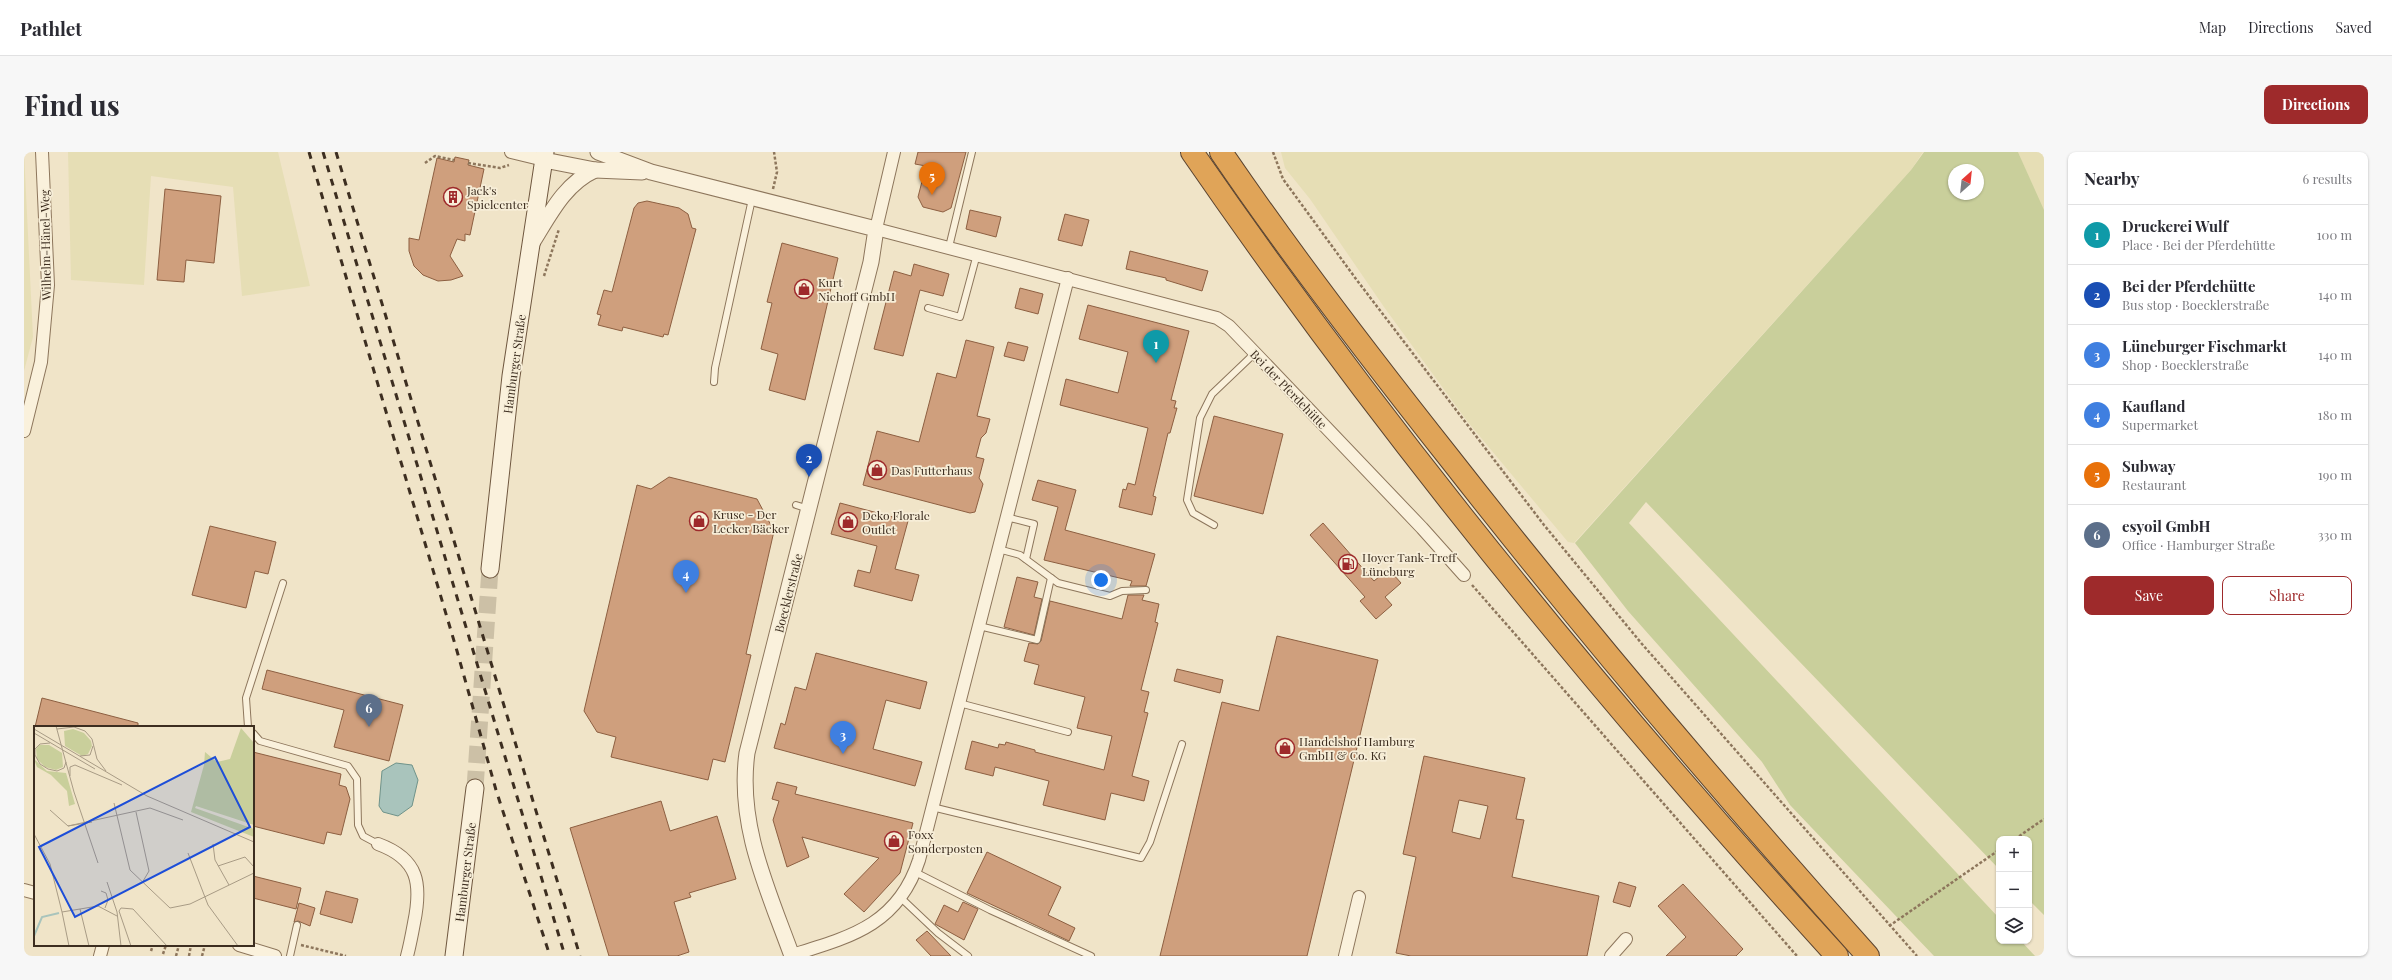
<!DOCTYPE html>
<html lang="en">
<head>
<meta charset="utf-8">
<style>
	:root { --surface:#fff; --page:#f7f7f7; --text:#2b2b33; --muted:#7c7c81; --line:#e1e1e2; --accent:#9e2a2b }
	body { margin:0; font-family:"Playfair Display",serif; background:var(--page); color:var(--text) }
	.controls { position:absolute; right:12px; bottom:12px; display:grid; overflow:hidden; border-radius:8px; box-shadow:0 1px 3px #0004 }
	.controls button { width:36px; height:36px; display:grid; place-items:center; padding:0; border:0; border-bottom:1px solid var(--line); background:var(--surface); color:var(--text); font:20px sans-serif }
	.compass { position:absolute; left:1924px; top:12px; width:36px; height:36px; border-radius:50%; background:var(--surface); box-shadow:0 1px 3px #0004; rotate:27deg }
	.you { position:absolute; left:1077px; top:428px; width:14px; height:14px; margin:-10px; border:3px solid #fff; border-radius:50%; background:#1a73e8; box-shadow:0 0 0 6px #1a73e833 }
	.badge { display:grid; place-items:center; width:26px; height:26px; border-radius:50%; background:var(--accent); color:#fff; font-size:13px; font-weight:700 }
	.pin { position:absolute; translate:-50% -33px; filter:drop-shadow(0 1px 2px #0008) }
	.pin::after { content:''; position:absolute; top:21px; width:14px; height:12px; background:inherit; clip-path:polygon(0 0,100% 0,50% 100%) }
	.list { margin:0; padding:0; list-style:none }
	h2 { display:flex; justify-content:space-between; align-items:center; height:52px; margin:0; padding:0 16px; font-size:17px }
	h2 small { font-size:13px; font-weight:400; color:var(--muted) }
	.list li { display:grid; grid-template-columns:26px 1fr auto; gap:12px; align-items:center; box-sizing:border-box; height:60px; padding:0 16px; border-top:1px solid var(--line) }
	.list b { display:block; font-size:15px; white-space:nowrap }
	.list p { margin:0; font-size:13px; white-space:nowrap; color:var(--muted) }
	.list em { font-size:13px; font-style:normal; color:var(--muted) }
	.actions { display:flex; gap:8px; padding:12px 16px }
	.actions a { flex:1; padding:9px 0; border:1px solid var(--accent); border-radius:8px; text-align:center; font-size:14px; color:var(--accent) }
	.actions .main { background:var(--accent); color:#fff }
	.icon { flex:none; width:22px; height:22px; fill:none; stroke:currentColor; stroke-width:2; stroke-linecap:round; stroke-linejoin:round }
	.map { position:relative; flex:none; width:2020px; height:804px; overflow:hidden; border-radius:8px }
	header { display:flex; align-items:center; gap:24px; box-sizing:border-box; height:56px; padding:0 20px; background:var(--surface); border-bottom:1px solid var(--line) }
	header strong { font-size:19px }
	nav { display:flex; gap:22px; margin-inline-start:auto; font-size:14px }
	.intro { display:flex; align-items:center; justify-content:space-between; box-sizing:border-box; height:96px; padding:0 24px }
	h1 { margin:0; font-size:28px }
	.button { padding:10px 18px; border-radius:8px; background:var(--accent); color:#fff; font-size:14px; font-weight:700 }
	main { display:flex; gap:24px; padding:0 24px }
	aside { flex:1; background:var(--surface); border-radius:8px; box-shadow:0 1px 3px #0004 }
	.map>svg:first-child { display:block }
	.farmland { fill:#e6deb5 }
	.green { fill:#c9cf9b; fill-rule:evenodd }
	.water { fill:#a9c4bc; stroke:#6f938a }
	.building { fill:#cf9f7d; stroke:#8d5f41; fill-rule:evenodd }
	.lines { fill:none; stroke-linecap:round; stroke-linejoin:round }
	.secondary-tunnel { stroke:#ccc0a6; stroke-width:17; stroke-dasharray:17 8; stroke-linecap:butt }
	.service-casing { stroke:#8d765c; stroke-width:8 }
	.minor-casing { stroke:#8d765c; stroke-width:14 }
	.tertiary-casing { stroke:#8d765c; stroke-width:17 }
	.secondary-casing { stroke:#6f573f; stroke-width:19 }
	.motorway-casing { stroke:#5b4430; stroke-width:24 }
	.path { stroke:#8d765c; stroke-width:2.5; stroke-dasharray:3 2; stroke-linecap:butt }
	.service { stroke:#faf1dc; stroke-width:6 }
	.minor { stroke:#faf1dc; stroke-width:12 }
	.tertiary { stroke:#faf1dc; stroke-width:15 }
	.secondary { stroke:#faf1dc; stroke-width:17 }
	.motorway { stroke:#e0a458; stroke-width:22 }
	.rail { stroke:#3d2e20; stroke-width:3; stroke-dasharray:7 7; stroke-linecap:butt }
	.labels { text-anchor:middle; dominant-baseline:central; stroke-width:3.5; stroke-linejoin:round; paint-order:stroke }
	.poi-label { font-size:12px; fill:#3d2e20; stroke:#f7eed8; text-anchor:start }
	.street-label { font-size:12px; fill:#3d2e20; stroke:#f7eed8 }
	.inset-river { fill:none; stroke:#a9c4bc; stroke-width:2 }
	.inset-road { fill:none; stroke:#a89b85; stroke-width:1 }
	.view { fill:#1d4ed8; fill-opacity:0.15; stroke:#1d4ed8; stroke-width:2 }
	.inset-edge { fill:none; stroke:#3d2e20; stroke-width:2 }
</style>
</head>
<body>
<header>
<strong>Pathlet</strong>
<nav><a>Map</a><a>Directions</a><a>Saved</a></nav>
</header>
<div class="intro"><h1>Find us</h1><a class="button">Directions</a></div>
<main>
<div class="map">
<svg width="2020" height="804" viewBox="0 0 2020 804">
	<rect width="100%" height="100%" fill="#f0e4c8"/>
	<!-- farmland -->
	<g class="farmland">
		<polygon points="0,0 9,185 0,219"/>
		<polygon points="44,0 254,0 286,134 218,144 209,35 127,24 120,133 47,128"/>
		<polygon points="1257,0 1899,0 1887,18 1550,391 1544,390 1443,269 1360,155 1286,47 1261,16"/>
		<polygon points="1994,0 2020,0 2020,58 2019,58"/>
	</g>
	<!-- green -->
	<path class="green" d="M1900,0H1994L2020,58V763L2005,748V687H1975V717L1622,350L1605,371L1975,766V789H1997L2011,804H1910L1766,653L1738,610L1604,459L1551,391L1887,18ZM1930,18H1954V42H1930Z"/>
	<!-- water -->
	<polygon class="water" points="372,611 388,613 394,628 388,654 374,664 359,660 355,654 358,619"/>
	<!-- building -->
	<g class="building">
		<polygon points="894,0 942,0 927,56 919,60 899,55 894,45 902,14 891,12"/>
		<polygon points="431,5 445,8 444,13 460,17 446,83 441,82 441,89 433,87 426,104 439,124 427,128 414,129 399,123 390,114 385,99 385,86 395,88 413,6 430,10"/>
		<polygon points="141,37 197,44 190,111 162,108 160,130 133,128"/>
		<polygon points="623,49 655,56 664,62 668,76 672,77 644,183 640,182 639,185 599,175 598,179 574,173 577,163 573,162 580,138 588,140 610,56 614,51"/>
		<polygon points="946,58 977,65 972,85 942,77"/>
		<polygon points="1041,62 1065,68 1058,94 1034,88"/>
		<polygon points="758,91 814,106 781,248 745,238 754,202 737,197 748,151 743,150"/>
		<polygon points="1106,99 1184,119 1178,139 1142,128 1142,126 1102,117"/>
		<polygon points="890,112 925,122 919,144 896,138 879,204 850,197 870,119 887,124"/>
		<polygon points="996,136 1019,142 1014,162 991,156"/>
		<polygon points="1064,153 1165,179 1147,248 1152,249 1150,256 1153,256 1146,281 1144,281 1129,344 1132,345 1128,363 1095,355 1099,337 1102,338 1104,331 1111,333 1124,276 1036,253 1042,227 1094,241 1104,200 1055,187"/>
		<polygon points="942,188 970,195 953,264 966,267 962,281 957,286 952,305 960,307 955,326 959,332 951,360 946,361 839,333 853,279 895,290 913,221 932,226"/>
		<polygon points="984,190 1004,195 1000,209 980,204"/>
		<polygon points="1190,264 1259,282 1239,362 1170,344"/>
		<polygon points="645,325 733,347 750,379 722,502 727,503 701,610 689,607 684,628 587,605 592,585 573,580 560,559 613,333 627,337"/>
		<polygon points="1014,328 1052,338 1041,378 1131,402 1122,434 1106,434 1108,429 1020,408 1034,355 1008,348"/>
		<polygon points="816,351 884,369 871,417 895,423 888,449 830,434 834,418 846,421 853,394 807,382"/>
		<polygon points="1299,371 1350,429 1362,419 1366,424 1369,422 1377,431 1361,445 1368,453 1352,467 1336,449 1341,445 1286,383"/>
		<polygon points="186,374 252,390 244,422 231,419 222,456 168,443"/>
		<polygon points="993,425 1014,430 1010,445 1018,447 1010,483 980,475"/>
		<polygon points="1104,443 1120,443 1118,448 1135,452 1131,470 1134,471 1117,538 1125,540 1120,560 1124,561 1108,624 1125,629 1120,649 1087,641 1081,668 1019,653 1025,629 971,615 969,624 941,617 948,589 974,596 975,592 981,593 982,590 1011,598 1011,600 1080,618 1088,584 1053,576 1061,545 1010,532 1015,513 1000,509 1005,491 1014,492 1017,489 1026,449 1098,467"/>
		<polygon points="1253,484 1354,508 1283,804 1136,804 1198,550 1235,559"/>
		<polygon points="792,501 903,530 896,557 862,548 849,597 898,610 891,634 750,596 757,571 761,573 771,535 782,538"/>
		<polygon points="1153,517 1199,528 1196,541 1150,529"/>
		<polygon points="243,518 379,553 365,609 310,595 320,558 238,537"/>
		<polygon points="18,546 114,571 114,575 11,575"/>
		<polygon points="229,600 317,622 315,633 322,635 326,647 317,683 303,680 300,692 229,674"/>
		<path d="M1400,604L1501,626L1492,667L1500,668L1488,725L1575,744L1563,804H1387L1372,801L1392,705L1379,702ZM1435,648L1464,654L1456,687L1428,680Z"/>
		<polygon points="753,630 773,635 771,642 889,671 876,721 840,760 820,742 855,706 778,685 785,705 763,715 749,668 755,649 748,647"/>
		<polygon points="637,649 646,679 693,664 712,727 665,741 667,745 650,750 665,800 653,804 585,804 546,676"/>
		<polygon points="963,700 1037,735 1024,763 1051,776 1045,789 943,741"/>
		<polygon points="229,724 277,736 272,757 229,746"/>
		<polygon points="1595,730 1612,735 1606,755 1589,750"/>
		<polygon points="1659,732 1719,797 1712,804 1642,804 1662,785 1634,754"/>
		<polygon points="302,739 334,747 328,771 296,762"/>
		<polygon points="939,750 954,757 940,788 911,772 920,753 934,760"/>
		<polygon points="275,751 291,756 286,774 274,769 270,770"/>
		<polygon points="903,779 927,804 907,804 892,788"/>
	</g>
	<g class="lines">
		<!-- secondary-tunnel -->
		<polyline class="secondary-tunnel" points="451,636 466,417"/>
		<!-- service casing -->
		<g class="service-casing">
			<g id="service">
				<polyline points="925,95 948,0"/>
				<polyline points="904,156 936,165 953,102"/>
				<polyline points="690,230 691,216 728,47"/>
				<polyline points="772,353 785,357"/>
				<polyline points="982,365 1010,372 1002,407"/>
				<polyline points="1190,373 1169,361 1163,348 1176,266 1188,242 1231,201"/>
				<polyline points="974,397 996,403 1034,431 1086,444 1098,439 1122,438"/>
				<polyline points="955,474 1013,488 1027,426"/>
				<polyline points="935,551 1044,580"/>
				<polyline points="224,575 222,546 259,431"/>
				<polyline points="229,581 236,589 324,614 333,627 334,673 339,684 354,692"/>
				<polyline points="908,655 1117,706 1126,690 1158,592"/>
				<polyline points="891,720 966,758 1067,804"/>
				<polyline points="877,746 914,781 944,804"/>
				<polyline points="266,804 273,773"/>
			</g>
		</g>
		<!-- minor casing -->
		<g class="minor-casing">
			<g id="minor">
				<polyline points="487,0 520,8"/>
				<polyline points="870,0 852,77 1193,166 1205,174 1231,201 1398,376 1440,423"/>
				<polyline points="0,279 17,210 24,133 18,0"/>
				<path d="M354,692C395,707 398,732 390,771C388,782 386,793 383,804"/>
				<polyline points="0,738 11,741"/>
				<polyline points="215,793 251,804"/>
				<path d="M768,803C826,785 874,773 895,708L1044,126"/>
				<polyline points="76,804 79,793"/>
				<polyline points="1321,804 1335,745"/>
				<polyline points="1587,804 1602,787"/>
			</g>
		</g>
		<!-- tertiary casing -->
		<g class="tertiary-casing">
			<g id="tertiary">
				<path d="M574,0L627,20L852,77L847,110L723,601C713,673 744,738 768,804"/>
				<polyline points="520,8 571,18 618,20"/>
				<path d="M508,91C525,64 540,32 571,18"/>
			</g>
		</g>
		<!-- secondary casing -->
		<g class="secondary-casing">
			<g id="secondary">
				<polyline points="466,417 487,224 521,0"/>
				<polyline points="430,804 451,636"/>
			</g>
		</g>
		<!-- motorway casing -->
		<g class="motorway-casing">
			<g id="motorway">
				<path d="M1168,0C1363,283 1582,550 1813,804"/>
				<path d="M1197,0C1269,106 1347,207 1427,308C1560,478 1700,643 1844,804"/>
			</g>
		</g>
		<!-- path -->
		<g class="path">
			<polyline points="1249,0 1259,27 1332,127 1520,373 1618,492 1893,804"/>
			<polyline points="401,11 411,4 430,8"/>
			<polyline points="444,11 476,16 485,13"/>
			<polyline points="749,37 753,20 750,0"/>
			<polyline points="520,124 535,77"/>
			<polyline points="1448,433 1773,804"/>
			<polyline points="1991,687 2020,667"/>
			<polyline points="1865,774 1975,698"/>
			<polyline points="277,793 322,804"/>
			<polyline points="127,799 129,793"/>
			<polyline points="139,802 142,793"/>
			<polyline points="152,804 155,793"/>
			<polyline points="165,804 167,793"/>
			<polyline points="178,804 181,793"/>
		</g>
		<!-- service -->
		<use href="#service" class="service"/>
		<!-- minor -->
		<use href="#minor" class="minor"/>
		<!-- tertiary -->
		<use href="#tertiary" class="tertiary"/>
		<!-- secondary -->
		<use href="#secondary" class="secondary"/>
		<!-- motorway -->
		<use href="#motorway" class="motorway"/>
		<!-- rail -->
		<g class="rail">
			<polyline points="285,0 433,499 472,638 526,804"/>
			<polyline points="299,0 541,804"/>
			<polyline points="312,0 556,804"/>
		</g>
	</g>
	<!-- icons -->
	<defs>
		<g id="building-ring" transform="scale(1)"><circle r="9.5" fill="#f7eed8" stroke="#9e2a2b" stroke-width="1.5"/><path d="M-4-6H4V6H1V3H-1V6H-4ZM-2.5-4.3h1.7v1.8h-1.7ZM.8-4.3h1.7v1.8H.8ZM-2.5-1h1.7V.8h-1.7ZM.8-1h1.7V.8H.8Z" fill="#9e2a2b"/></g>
		<g id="shop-ring" transform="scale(1)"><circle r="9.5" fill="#f7eed8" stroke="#9e2a2b" stroke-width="1.5"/><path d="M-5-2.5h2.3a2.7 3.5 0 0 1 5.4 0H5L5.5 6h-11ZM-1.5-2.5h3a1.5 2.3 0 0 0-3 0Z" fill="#9e2a2b"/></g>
		<g id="fuel-ring" transform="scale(1)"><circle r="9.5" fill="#f7eed8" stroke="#9e2a2b" stroke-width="1.5"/><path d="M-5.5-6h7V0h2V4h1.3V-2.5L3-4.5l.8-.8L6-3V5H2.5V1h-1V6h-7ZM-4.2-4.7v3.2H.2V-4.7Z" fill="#9e2a2b"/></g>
	</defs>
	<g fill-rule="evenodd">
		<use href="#building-ring" x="429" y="45"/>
		<use href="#shop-ring" x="780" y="137"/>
		<use href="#shop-ring" x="853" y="318"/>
		<use href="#shop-ring" x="675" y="369"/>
		<use href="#shop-ring" x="824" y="370"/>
		<use href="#fuel-ring" x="1324" y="412"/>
		<use href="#shop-ring" x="1261" y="596"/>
		<use href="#shop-ring" x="870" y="689"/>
	</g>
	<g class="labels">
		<!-- poi labels -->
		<g class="poi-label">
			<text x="443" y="38">Jack's<tspan x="443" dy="14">Spielcenter</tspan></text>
			<text x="794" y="130">Kurt<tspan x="794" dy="14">Niehoff GmbH</tspan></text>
			<text x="867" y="318">Das Futterhaus</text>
			<text x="689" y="362">Kruse - Der<tspan x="689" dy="14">Lecker Bäcker</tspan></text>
			<text x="838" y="363">Deko Florale<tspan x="838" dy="14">Outlet</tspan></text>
			<text x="1338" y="405">Hoyer Tank-Treff<tspan x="1338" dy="14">Lüneburg</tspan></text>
			<text x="1275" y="589">Handelshof Hamburg<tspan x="1275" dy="14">GmbH &amp; Co. KG</tspan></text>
			<text x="884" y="682">Foxx<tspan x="884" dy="14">Sonderposten</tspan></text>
		</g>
		<!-- street labels -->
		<g class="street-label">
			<text transform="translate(21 93) rotate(-91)">Wilhelm-Hänel-Weg</text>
			<text transform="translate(490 212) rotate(-82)">Hamburger Straße</text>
			<text transform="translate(1265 237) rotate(46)">Bei der Pferdehütte</text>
			<text transform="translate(764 441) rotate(-76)">Boecklerstraße</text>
			<text transform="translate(441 720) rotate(-83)">Hamburger Straße</text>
		</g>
	</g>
	<!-- overview -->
	<g transform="translate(10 574)">
		<rect width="220" height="220" fill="#f0e4c8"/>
		<path d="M207,2L220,17V99L162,80L161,82L220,103V111L157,86L170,39L171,26L183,36L196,33ZM39,3L50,7L57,15L58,20L54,28L48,30L31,20L30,5ZM5,19H15L28,27L29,41L22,44L11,41L3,33L2,23ZM0,33L13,45L32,47L41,78L35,80L33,65L17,49L3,41Z" fill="#c9cf9b"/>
		<path class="inset-river" d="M0,210L8,191L25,187"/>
		<path class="inset-road" d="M22,0L40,66L64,137M0,3L113,70L220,116M23,3L40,1L51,5L58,13L63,33L72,45M0,7L61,43M16,17L6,18L1,23V29L6,38L14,43L23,45L30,42L32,36M46,30L56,29L59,20M36,50V41L41,39L88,59M80,77L96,144L136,182L156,178L220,147M16,84L34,100L58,96M102,86L115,145L108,157M34,100L116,82L149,94M0,108L16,138L28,186L64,180L83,190M179,118L181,134L195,159M154,127L174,179L204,220M184,140L211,131L220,141M73,156L83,186L87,220M67,165L72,167L74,174L71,182M46,183L55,220M28,186L35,220M97,220L85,185L87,182L99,183L133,220"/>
		<path class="view" d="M181,31L216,101L41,191L5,121Z"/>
		<rect width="220" height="220" class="inset-edge"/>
	</g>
</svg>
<div class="controls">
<button>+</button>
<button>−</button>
<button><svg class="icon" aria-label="layers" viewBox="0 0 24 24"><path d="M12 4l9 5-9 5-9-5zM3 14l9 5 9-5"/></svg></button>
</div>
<svg class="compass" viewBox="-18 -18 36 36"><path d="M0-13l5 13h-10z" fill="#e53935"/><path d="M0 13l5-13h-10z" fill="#7c7c81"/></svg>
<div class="you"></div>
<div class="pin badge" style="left:1132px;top:211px;background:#0f9aa8">1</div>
<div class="pin badge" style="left:785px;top:325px;background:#1a4fb4">2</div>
<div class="pin badge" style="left:819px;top:602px;background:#3f7fe0">3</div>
<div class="pin badge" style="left:662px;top:441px;background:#3f7fe0">4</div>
<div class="pin badge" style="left:908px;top:43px;background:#e8710a">5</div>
<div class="pin badge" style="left:345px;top:575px;background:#5c6f8a">6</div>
</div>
<aside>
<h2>Nearby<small>6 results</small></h2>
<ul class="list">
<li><span class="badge" style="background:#0f9aa8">1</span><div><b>Druckerei Wulf</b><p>Place · Bei der Pferdehütte</p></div><em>100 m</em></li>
<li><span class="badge" style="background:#1a4fb4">2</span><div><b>Bei der Pferdehütte</b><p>Bus stop · Boecklerstraße</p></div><em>140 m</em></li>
<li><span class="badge" style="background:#3f7fe0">3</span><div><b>Lüneburger Fischmarkt</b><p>Shop · Boecklerstraße</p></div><em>140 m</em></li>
<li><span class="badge" style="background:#3f7fe0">4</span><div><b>Kaufland</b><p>Supermarket</p></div><em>180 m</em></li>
<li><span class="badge" style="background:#e8710a">5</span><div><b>Subway</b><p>Restaurant</p></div><em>190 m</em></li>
<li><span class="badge" style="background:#5c6f8a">6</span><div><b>esyoil GmbH</b><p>Office · Hamburger Straße</p></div><em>330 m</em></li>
</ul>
<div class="actions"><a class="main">Save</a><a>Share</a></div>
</aside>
</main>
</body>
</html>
